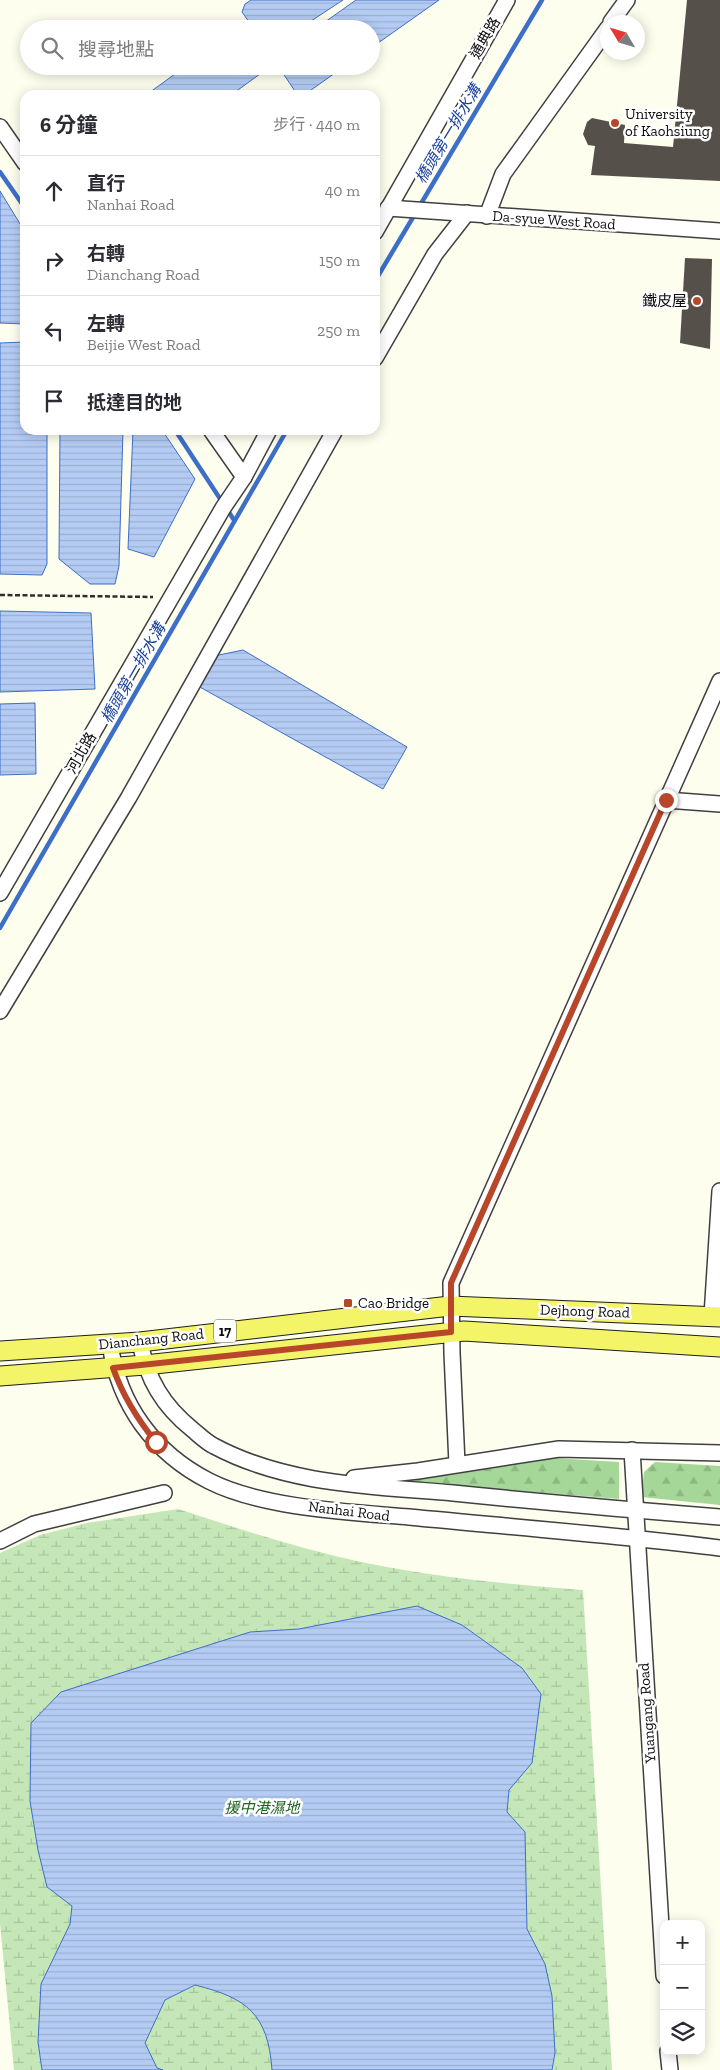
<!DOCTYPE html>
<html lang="zh-TW">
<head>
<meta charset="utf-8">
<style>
	:root { --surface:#fff; --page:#f2f2f3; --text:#2b2b33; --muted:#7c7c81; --line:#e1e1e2 }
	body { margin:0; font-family:"Zilla Slab","Noto Sans TC",serif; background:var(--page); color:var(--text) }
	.controls { position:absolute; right:15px; bottom:15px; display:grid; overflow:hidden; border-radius:10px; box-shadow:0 2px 12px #0003 }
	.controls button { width:45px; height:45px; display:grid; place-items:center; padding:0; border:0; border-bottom:1px solid var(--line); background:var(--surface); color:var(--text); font:25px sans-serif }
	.compass { position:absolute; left:600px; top:15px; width:45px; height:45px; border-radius:50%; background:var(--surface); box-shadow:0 2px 12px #0003; rotate:308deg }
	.stop { position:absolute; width:15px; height:15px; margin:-11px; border:4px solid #b8472a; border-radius:50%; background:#fff }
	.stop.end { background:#b8472a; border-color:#fff; box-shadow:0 1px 5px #0008 }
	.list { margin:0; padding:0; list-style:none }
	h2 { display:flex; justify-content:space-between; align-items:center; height:65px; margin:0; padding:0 20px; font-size:21px }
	h2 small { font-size:16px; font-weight:400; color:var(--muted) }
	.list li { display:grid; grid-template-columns:32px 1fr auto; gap:15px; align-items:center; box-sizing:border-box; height:70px; padding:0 20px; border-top:1px solid var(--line) }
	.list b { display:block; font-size:19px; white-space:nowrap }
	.list p { margin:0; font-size:16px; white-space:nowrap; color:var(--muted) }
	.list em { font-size:16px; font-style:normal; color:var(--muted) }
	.icon { flex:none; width:28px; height:28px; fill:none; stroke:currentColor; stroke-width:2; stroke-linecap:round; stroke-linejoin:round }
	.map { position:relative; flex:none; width:720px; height:2070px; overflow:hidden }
	.search { position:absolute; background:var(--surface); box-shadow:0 2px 12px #0003; left:20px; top:20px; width:360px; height:55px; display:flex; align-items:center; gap:12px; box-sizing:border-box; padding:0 18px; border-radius:28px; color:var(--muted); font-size:19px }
	.panel { position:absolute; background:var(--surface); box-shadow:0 2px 12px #0003; left:20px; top:90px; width:360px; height:345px; border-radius:15px }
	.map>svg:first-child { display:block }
	.forest { fill:url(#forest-firs) }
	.wetland { fill:url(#wetland-marsh) }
	.water { fill:url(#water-rules); stroke:#3d6ec8 }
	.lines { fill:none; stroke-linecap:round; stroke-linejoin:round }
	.stream { stroke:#3d6ec8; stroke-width:4.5 }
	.building { fill:#55514a }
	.minor-casing { stroke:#404040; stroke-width:18 }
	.major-casing { stroke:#1e1e1e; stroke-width:21 }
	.path { stroke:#2f2f2f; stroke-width:2.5; stroke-dasharray:5 2.5; stroke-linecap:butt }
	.minor { stroke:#fff; stroke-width:15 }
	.major { stroke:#f3f468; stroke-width:19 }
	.route { stroke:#b8472a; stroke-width:6 }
	.poi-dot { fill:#b8472a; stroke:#fff; stroke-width:2 }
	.labels { text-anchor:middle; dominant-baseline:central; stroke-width:5; stroke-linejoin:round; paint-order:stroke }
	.shield { fill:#fff; stroke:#565656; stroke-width:1 }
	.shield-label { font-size:14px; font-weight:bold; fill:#0d0d0d }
	.street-label { font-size:15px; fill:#0d0d0d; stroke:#fff }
	.poi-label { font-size:15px; fill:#0d0d0d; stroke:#fff; text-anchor:start }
	.park-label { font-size:15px; font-style:italic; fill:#206222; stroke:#fff }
	.water-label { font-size:16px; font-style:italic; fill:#1b439a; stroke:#fff }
</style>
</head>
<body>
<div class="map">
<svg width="720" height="2070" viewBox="0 0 720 2070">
	<defs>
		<pattern id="forest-firs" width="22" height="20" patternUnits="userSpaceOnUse" patternTransform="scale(1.25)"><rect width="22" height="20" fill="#a5d898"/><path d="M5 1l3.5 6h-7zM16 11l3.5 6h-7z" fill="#8db882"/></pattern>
		<pattern id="wetland-marsh" width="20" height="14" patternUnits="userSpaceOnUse" patternTransform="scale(1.25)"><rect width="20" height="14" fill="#c5e7b8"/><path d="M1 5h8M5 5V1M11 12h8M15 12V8" fill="none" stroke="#a8c59d"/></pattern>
		<pattern id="water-rules" width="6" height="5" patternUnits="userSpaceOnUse" patternTransform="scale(1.25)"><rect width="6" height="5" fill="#b4ccf4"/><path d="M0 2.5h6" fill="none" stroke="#9aaed0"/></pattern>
	</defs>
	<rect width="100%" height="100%" fill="#fdfeed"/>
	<!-- forest -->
	<g class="forest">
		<polygon points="553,1458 619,1462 619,1499 409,1482 406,1479 527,1459"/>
		<polygon points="655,1462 720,1466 720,1505 641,1497 644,1472"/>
	</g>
	<!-- wetland -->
	<path class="wetland" d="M178,1509C246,1531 315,1554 387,1567C452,1579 517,1585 583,1590L612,2070H14L0,1923V1553L40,1535L87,1523Z"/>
	<!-- water -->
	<g class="water">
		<polygon points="251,0 343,0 299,29 254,29 242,12 245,4"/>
		<polygon points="356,0 439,0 371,48 371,29 315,29"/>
		<polygon points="186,66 255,66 260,74 231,95 146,95"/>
		<polygon points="278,66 345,66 304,95 297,94"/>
		<polygon points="0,191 25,232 25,324 0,323"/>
		<polygon points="25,342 25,430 47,430 47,564 42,575 0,574 0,343"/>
		<polygon points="60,430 123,430 119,566 115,584 90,584 59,559"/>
		<polygon points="133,430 162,430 195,479 154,557 128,549"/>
		<polygon points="0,611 91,613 95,689 0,692"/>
		<polygon points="243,650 407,747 383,789 198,686 214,656"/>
		<polygon points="35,703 36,774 0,775 0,704"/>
		<path d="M417,1606L462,1625L522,1668L541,1694L532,1763L509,1790L507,1812L525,1832L527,1929L545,1964L552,1996L555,2053L552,2070H272C268,2014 247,1998 195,1985L165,2000L145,2043L157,2068L163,2070H42L38,2042L41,1984L70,1924L72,1906L47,1887L38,1850L30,1801L31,1723L61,1692L250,1632L299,1629Z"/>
	</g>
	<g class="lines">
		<!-- stream -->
		<g class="stream">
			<polyline points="0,172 25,208"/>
			<polyline points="419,207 542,0"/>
			<polyline points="375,281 415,214"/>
			<polyline points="175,430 234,520"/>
			<polyline points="0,928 287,430"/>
		</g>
	</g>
	<!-- building -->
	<g class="building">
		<polygon points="687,0 720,0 720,181 591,175 595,146 588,145 583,134 587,122 592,118 625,125 624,143 673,147"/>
		<polygon points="685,258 712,259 710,349 680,343"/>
	</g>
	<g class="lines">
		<!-- minor casing -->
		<g class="minor-casing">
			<g id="minor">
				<polyline points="611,22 627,0"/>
				<polyline points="0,127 25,163"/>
				<polyline points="388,208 720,231"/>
				<polyline points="487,216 503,174 608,28"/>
				<polyline points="375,232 507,0"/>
				<polyline points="375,358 435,254 467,213"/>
				<polyline points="211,430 244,477"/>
				<polyline points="666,800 720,804"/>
				<polyline points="0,893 223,508 244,477 269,430"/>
				<polyline points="0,1011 129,797 335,430"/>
				<polyline points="712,1316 720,1191"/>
				<path d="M140,1342C147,1379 163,1406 193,1430C199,1435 206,1442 214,1446C287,1485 371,1486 453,1493C542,1502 631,1510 720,1517"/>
				<path d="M110,1344C119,1405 154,1453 209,1481C262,1508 349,1512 409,1517C512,1527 617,1535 720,1548"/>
				<polyline points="632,1450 664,1976"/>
				<polyline points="457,1464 452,1353 451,1283 720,681"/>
				<polyline points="354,1478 418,1471 559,1449 720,1453"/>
				<polyline points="0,1541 34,1524 164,1493"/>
				<polyline points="668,2051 670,2070"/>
			</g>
		</g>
		<!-- major casing -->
		<g class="major-casing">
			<g id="major">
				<polyline points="0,1351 140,1342 450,1306 720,1317"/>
				<polyline points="0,1376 145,1365 464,1331 720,1347"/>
			</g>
		</g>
		<!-- path -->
		<polyline class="path" points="0,595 153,597"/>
		<!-- minor -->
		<use href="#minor" class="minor"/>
		<!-- major -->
		<use href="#major" class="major"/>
	</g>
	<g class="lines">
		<!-- route -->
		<path class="route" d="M156,1442C137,1419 123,1396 113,1368L451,1332V1283L666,800"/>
	</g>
	<!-- markers -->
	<g class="poi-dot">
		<circle cx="615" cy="123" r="5"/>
		<circle cx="697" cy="301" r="5"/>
		<rect x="343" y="1298" width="10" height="10" rx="2.5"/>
	</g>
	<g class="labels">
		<!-- shield labels -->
		<rect class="shield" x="214" y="1319.5" width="22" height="23" rx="4"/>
		<g class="shield-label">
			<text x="225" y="1331">17</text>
		</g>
		<!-- street labels -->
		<g class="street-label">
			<text transform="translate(485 38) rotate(-60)">通典路</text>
			<text transform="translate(554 220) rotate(4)">Da-syue West Road</text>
			<text transform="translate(81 753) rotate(-60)">河北路</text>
			<text transform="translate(585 1311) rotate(2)">Dejhong Road</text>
			<text transform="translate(151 1339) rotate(-6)">Dianchang Road</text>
			<text transform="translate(349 1511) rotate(7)">Nanhai Road</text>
			<text transform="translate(647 1713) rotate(-94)">Yuangang Road</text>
		</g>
		<!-- poi labels -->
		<g class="poi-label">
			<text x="625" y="114">University<tspan x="625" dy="17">of Kaohsiung</tspan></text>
			<text x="687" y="301" text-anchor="end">鐵皮屋</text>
			<text x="358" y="1303">Cao Bridge</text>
		</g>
		<!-- park labels -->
		<g class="park-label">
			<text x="262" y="1808">援中港濕地</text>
		</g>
		<!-- water labels -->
		<g class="water-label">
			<text transform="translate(448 134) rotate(-59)">橋頭第一排水溝</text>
			<text transform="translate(133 673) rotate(-60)">橋頭第一排水溝</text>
		</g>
	</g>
</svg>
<div class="controls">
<button>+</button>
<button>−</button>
<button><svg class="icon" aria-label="layers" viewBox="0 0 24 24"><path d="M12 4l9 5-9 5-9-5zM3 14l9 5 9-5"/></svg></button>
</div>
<svg class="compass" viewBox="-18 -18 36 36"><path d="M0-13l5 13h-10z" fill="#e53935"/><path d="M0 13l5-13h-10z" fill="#7c7c81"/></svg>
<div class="stop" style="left:156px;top:1442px"></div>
<div class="stop end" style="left:666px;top:800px"></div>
<div class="search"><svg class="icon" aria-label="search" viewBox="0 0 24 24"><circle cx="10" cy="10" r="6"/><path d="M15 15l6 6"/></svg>搜尋地點</div>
<section class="panel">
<h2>6 分鐘<small>步行 · 440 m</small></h2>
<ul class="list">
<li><svg class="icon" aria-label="ahead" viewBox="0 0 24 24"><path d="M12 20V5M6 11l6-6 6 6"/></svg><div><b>直行</b><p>Nanhai Road</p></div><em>40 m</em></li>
<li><svg class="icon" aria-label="right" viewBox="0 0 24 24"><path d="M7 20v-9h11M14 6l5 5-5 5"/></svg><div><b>右轉</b><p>Dianchang Road</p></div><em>150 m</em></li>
<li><svg class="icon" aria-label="left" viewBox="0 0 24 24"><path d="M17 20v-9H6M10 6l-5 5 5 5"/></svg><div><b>左轉</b><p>Beijie West Road</p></div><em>250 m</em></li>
<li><svg class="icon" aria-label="arrive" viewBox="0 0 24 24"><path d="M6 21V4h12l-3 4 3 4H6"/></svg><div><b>抵達目的地</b></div></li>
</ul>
</section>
</div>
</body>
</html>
